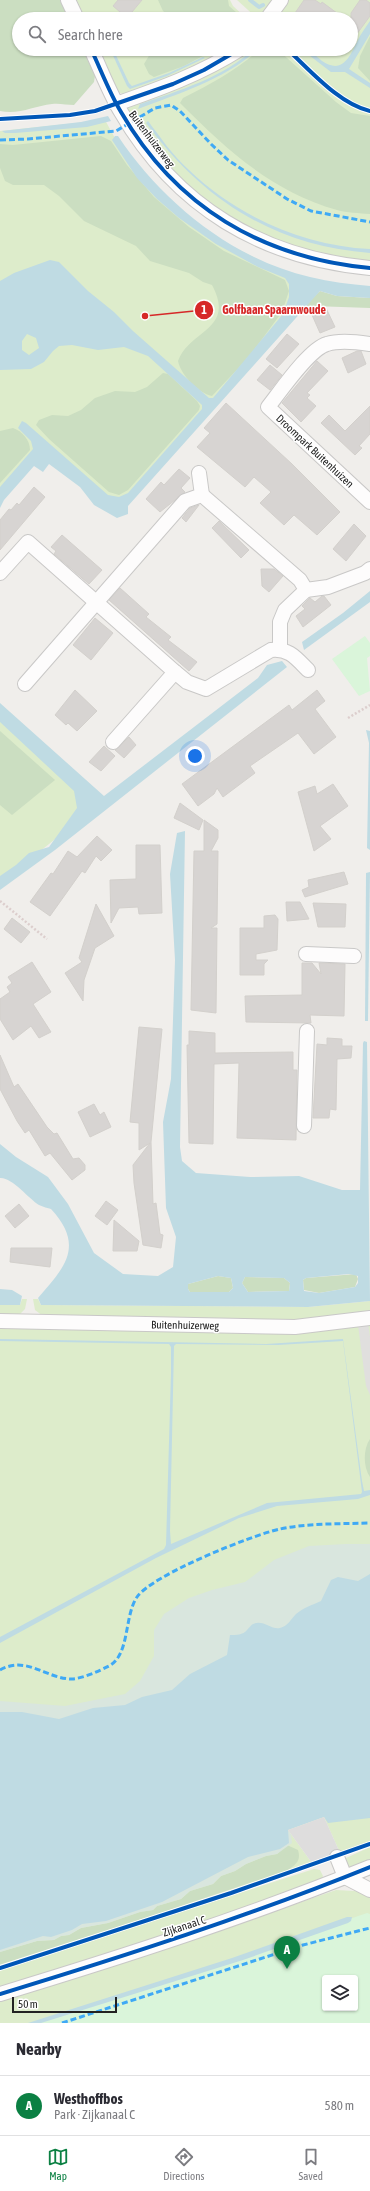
<!DOCTYPE html>
<html lang="en">
<head>
<meta charset="utf-8">
<style>
	:root { --surface:#fff; --page:#f2f2f3; --text:#2b2b33; --muted:#7c7c81; --line:#e1e1e2; --accent:#0b8043 }
	body { margin:0; font-family:"Asap Condensed",sans-serif; background:var(--page); color:var(--text) }
	.controls { position:absolute; right:12px; bottom:12px; display:grid; overflow:hidden; border-radius:4px; box-shadow:0 1px 3px #0004 }
	.controls button { width:36px; height:36px; display:grid; place-items:center; padding:0; border:0; border-bottom:1px solid var(--line); background:var(--surface); color:var(--text); font:20px sans-serif }
	.scale { position:absolute; left:12px; bottom:10px; width:105px; box-sizing:border-box; padding-left:4px; border:2px solid #222; border-top:0; font-size:11px; line-height:14px; white-space:nowrap; color:#222; -webkit-text-stroke:3px #fff; paint-order:stroke }
	.you { position:absolute; left:195px; top:756px; width:14px; height:14px; margin:-10px; border:3px solid #fff; border-radius:50%; background:#1a73e8; box-shadow:0 0 0 6px #1a73e833 }
	.badge { display:grid; place-items:center; width:26px; height:26px; border-radius:50%; background:var(--accent); color:#fff; font-size:13px; font-weight:700 }
	.pin { position:absolute; translate:-50% -33px; filter:drop-shadow(0 1px 2px #0008) }
	.pin::after { content:''; position:absolute; top:21px; width:14px; height:12px; background:inherit; clip-path:polygon(0 0,100% 0,50% 100%) }
	.list { margin:0; padding:0; list-style:none }
	h2 { display:flex; justify-content:space-between; align-items:center; height:52px; margin:0; padding:0 16px; font-size:17px }
	h2 small { font-size:13px; font-weight:400; color:var(--muted) }
	.list li { display:grid; grid-template-columns:26px 1fr auto; gap:12px; align-items:center; box-sizing:border-box; height:60px; padding:0 16px; border-top:1px solid var(--line) }
	.list b { display:block; font-size:15px; white-space:nowrap }
	.list p { margin:0; font-size:13px; white-space:nowrap; color:var(--muted) }
	.list em { font-size:13px; font-style:normal; color:var(--muted) }
	.icon { flex:none; width:22px; height:22px; fill:none; stroke:currentColor; stroke-width:2; stroke-linecap:round; stroke-linejoin:round }
	.map { position:relative; flex:none; width:370px; height:2023px; overflow:hidden }
	.search { position:absolute; background:var(--surface); box-shadow:0 1px 3px #0004; left:12px; right:12px; top:12px; height:44px; display:flex; align-items:center; gap:10px; box-sizing:border-box; padding:0 14px; border-radius:22px; color:var(--muted); font-size:15px }
	.sheet { height:112px; background:var(--surface) }
	nav { display:flex; justify-content:space-around; align-items:center; box-sizing:border-box; height:56px; border-top:1px solid var(--line); background:var(--surface); font-size:11px; color:var(--muted) }
	nav a { display:grid; justify-items:center; gap:2px }
	nav .on { color:var(--accent) }
	.map>svg:first-child { display:block }
	.grass { fill:#ddeccb; fill-rule:evenodd }
	.forest { fill:#cbdec1 }
	.wetland { fill:#d9e6de }
	.park { fill:#daf5da; fill-rule:evenodd }
	.parking { fill:#e0dfde }
	.water { fill:#bfdbe3; fill-rule:evenodd }
	.pier { fill:#dedddd }
	.lines { fill:none; stroke-linecap:round; stroke-linejoin:round }
	.stream { stroke:#bfdbe3; stroke-width:4 }
	.building { fill:#d7d4d2; stroke:#d3d0cc }
	.minor-casing { stroke:#c9c8c7; stroke-width:16 }
	.path { stroke:#dccecd; stroke-width:2.5; stroke-dasharray:2 2; stroke-linecap:butt }
	.minor { stroke:#fdfcfc; stroke-width:14 }
	.quiet { stroke:#3fa9f5; stroke-width:3; stroke-dasharray:6 3; stroke-linecap:butt }
	.cycleway-casing { stroke:#fff; stroke-width:6 }
	.cycleway { stroke:#0057b8; stroke-width:4 }
	.labels { text-anchor:middle; dominant-baseline:central; stroke-width:3; stroke-linejoin:round; paint-order:stroke }
	.street-label { font-size:11px; fill:#222; stroke:#fff }
	.leader { fill:none; stroke:#d62828; stroke-width:1.5 }
	.callout-dot { fill:#d62828; stroke:#fff; stroke-width:1.5 }
	.mark-label { font-size:12px; text-anchor:middle; font-weight:bold; fill:#fff }
	.callout-label { font-size:12px; text-anchor:middle; font-weight:bold; fill:#d62828; stroke:#fff; stroke-width:3; stroke-linejoin:round; paint-order:stroke }
</style>
</head>
<body>
<div class="map">
<svg width="370" height="2023" viewBox="0 0 370 2023">
	<rect width="100%" height="100%" fill="#f0eeeb"/>
	<!-- grass -->
	<g class="grass">
		<polygon points="74,0 230,0 233,6 247,19 83,19"/>
		<polygon points="237,0 276,0 262,19 258,19"/>
		<path d="M285,0H370V108C341,102 313,68 291,49H351V19H271Z"/>
		<polygon points="98,49 234,49 222,56 125,95 118,92"/>
		<path d="M245,49H282C307,71 337,107 370,114V263L318,256L256,233L208,204L158,157L127,110L129,105Z"/>
		<polygon points="105,120 116,140 148,183 211,236 294,277 293,312 125,503 110,505 49,455 35,457 0,496 0,131"/>
		<polygon points="0,714 98,805 0,883"/>
		<polygon points="22,1299 27,1299 25,1309 19,1315 0,1315 0,1305 20,1305"/>
		<polygon points="33,1299 38,1299 41,1305 308,1307 370,1301 370,1312 305,1322 43,1316 35,1310"/>
		<polygon points="370,1323 370,1841 340,1853 324,1817 288,1830 312,1863 0,1965 0,1326"/>
		<polygon points="370,1847 370,1861 347,1868 345,1860 346,1858"/>
		<polygon points="314,1869 320,1870 323,1876 320,1882 255,1905 0,1988 0,1970"/>
		<path d="M336,1890L355,1891L370,1895V2023H0V2001L161,1951ZM325,1978H355V2008H325Z"/>
	</g>
	<!-- forest -->
	<g class="forest">
		<path d="M0,0H60L69,19H19V49H83L95,76L94,82L74,105C67,105 59,103 52,104C34,106 19,115 0,111Z"/>
		<polygon points="158,0 228,0 229,6 244,19 174,19 163,11"/>
		<polygon points="370,36 370,81 358,68 360,56"/>
		<path d="M153,49H173L180,54C189,47 201,48 212,51L184,66L154,77L149,74L144,64Z"/>
		<path d="M260,49H277L336,102L351,113L370,116V214C359,213 347,213 337,210C271,191 227,150 180,103L183,98C211,84 237,70 260,49Z"/>
		<path d="M101,136L111,141L127,165L154,197L189,227L224,251L285,280L289,291L282,312L248,358L212,396C198,393 181,375 178,361C190,329 236,330 212,285L203,282L189,273L150,261L136,246L84,221L59,196L44,185H13L5,181L0,168V144L13,145Z"/>
		<polygon points="320,291 337,296 370,298 370,308 313,306 296,313"/>
		<polygon points="163,373 168,374 197,401 200,406 199,410 128,490 119,495 109,492 49,439 36,425 39,420 52,415 68,416 81,410 95,398 115,391 135,392 147,387"/>
		<path d="M13,428C22,431 30,440 30,450L0,483V431Z"/>
		<polygon points="0,731 55,780 12,815 0,805"/>
		<polygon points="356,1274 358,1279 355,1287 319,1293 304,1290 303,1280 306,1278"/>
		<polygon points="218,1276 231,1278 233,1288 229,1292 190,1292 188,1289 188,1284"/>
		<polygon points="245,1277 284,1278 290,1283 289,1291 248,1292 242,1283"/>
		<path d="M370,1439V1477C363,1467 363,1449 370,1439Z"/>
		<path d="M287,1845L298,1850C301,1860 297,1864 288,1870L115,1928L0,1965V1952L37,1941L54,1940L61,1936L69,1935L81,1928L108,1923L140,1912L153,1910L157,1906L181,1899L190,1891L213,1884L221,1876L235,1871L246,1864L266,1856L277,1854Z"/>
	</g>
	<!-- wetland -->
	<g class="wetland">
		<polygon points="346,1544 370,1544 370,1580 332,1593 289,1627 234,1652 192,1682 138,1705 65,1722 0,1718 0,1701 65,1706 125,1694 140,1681 154,1656 154,1630 164,1614 189,1598 212,1590 245,1582 274,1560 309,1546"/>
		<polygon points="288,1830 291,1835 292,1843 277,1854 266,1856 246,1864 235,1871 221,1876 213,1884 190,1891 181,1899 157,1906 153,1910 140,1912 108,1923 81,1928 69,1935 61,1936 54,1940 37,1941 0,1952 0,1948"/>
	</g>
	<!-- park -->
	<g class="park">
		<polygon points="365,636 370,643 370,656 367,658 370,691 359,696 332,659"/>
		<path d="M367,1913L370,1914V2023H33L231,1960ZM325,1978H355V2008H325Z"/>
	</g>
	<!-- parking -->
	<polygon class="parking" points="368,1323 370,1337 370,1395 366,1386 358,1325"/>
	<!-- water -->
	<g class="water">
		<path d="M370,21V34L349,69L370,83V88L345,72H331L301,49C309,49 316,56 322,61C343,75 350,56 358,40C361,33 366,27 370,21Z"/>
		<polygon points="110,49 113,49 129,83 132,86 169,73 203,57 205,58 167,76 130,89 127,86"/>
		<path d="M253,49H258C225,80 177,94 138,109L140,104C176,92 227,76 253,49Z"/>
		<polygon points="108,116 111,121 87,127 15,133 5,133 2,131 81,122"/>
		<path d="M148,121C161,138 173,156 189,170C237,216 303,246 370,249V253C274,246 202,199 146,123Z"/>
		<path d="M115,136H118C162,202 232,259 310,277C330,282 350,284 370,286V298L337,296L320,291L128,506V514L117,518L94,505L80,487L49,464L43,472L34,466L4,500L0,508V487L33,449L31,441L18,428L22,421L26,423L108,495L119,497L128,493L202,409V405L148,356L124,347L98,350L72,345L59,346L53,351L44,362L31,369L0,370V281L14,273L50,260L59,262L88,291L114,312L133,331L209,398H213L283,314L289,297V284L285,278L258,267L216,244L179,218L157,199L137,178L112,140ZM27,334L36,338L39,348L29,355L22,350V341Z"/>
		<polygon points="370,591 370,602 304,650 302,642 343,613"/>
		<polygon points="282,661 287,667 55,850 0,890 0,876 16,865 29,853 49,847 77,808 74,791 0,722 0,703 104,796 258,678 267,665"/>
		<polygon points="366,730 370,731 370,850 367,848 369,743"/>
		<path d="M185,831L180,1147L182,1161L196,1173L250,1177L299,1176L342,1190H360L363,1043L364,1041L367,1042L370,1301L308,1307L41,1305L38,1298C65,1267 85,1246 51,1209C48,1208 43,1207 39,1205C29,1199 12,1177 0,1178V1144L16,1157L48,1177L68,1204L94,1253L123,1274L158,1276L173,1267L176,1237L166,1208L163,1122L171,1079L175,960L170,874L177,833ZM349,1274L358,1276V1283L355,1287L319,1293L304,1291L303,1280L306,1278ZM218,1276L231,1278L233,1288L229,1292H190L188,1289V1284ZM245,1277L284,1278L290,1283L289,1291L248,1292L242,1283Z"/>
		<polygon points="370,872 368,1021 365,1021 366,873"/>
		<polygon points="0,1289 12,1290 22,1296 20,1305 0,1305"/>
		<path d="M0,1339L266,1344L343,1339L362,1481L364,1491L370,1490V1495L358,1499L277,1506L239,1518L156,1558L0,1643V1637L164,1549L166,1545L171,1373V1347L169,1344L0,1341ZM343,1341L362,1492L361,1494L267,1503L171,1544L170,1531L174,1346L176,1344L278,1345Z"/>
		<path d="M370,1574V1818L328,1823L324,1817L288,1830L289,1843L280,1849L248,1857L162,1902L106,1921L82,1924L72,1930L51,1937L43,1936L0,1950V1712H22L59,1719L93,1708L125,1705L142,1697L172,1690L190,1674L227,1655L230,1635C236,1635 243,1635 247,1630C249,1628 251,1625 253,1624C263,1619 271,1630 280,1628C288,1626 291,1619 296,1614C303,1608 312,1605 321,1601L331,1580L338,1577L358,1581Z"/>
		<polygon points="347,1917 352,1917 351,1921 348,1923 243,1960 41,2023 28,2023 232,1958"/>
	</g>
	<!-- pier -->
	<polygon class="pier" points="324,1817 340,1853 312,1863 288,1830"/>
	<g class="lines">
		<!-- stream -->
		<polyline class="stream" points="250,0 259,7 263,5"/>
	</g>
	<!-- building -->
	<g class="building">
		<polygon points="118,0 142,0 127,18 113,6"/>
		<polygon points="304,0 315,0 321,4 322,2 345,19 304,19 295,13"/>
		<polygon points="360,0 366,0 370,3 370,16 351,42 351,13"/>
		<polygon points="326,308 335,327 320,333 312,315"/>
		<polygon points="287,334 299,344 277,368 266,359"/>
		<polygon points="357,351 361,351 366,364 348,373 342,358"/>
		<polygon points="317,361 328,371 307,393 310,395 307,398 316,406 301,422 282,403"/>
		<polygon points="270,365 282,375 270,390 257,380"/>
		<polygon points="226,403 292,464 340,512 317,535 294,515 284,525 260,503 271,492 254,477 245,487 197,447 210,433 204,428"/>
		<polygon points="370,406 370,434 359,446 362,448 355,455 321,423 329,415 345,431"/>
		<polygon points="179,469 190,478 181,488 185,492 160,512 146,499 161,482 164,485"/>
		<polygon points="34,487 45,497 0,550 0,520 9,509 11,510 17,503 19,505"/>
		<polygon points="199,505 186,522 182,518 190,508"/>
		<polygon points="219,521 249,550 241,558 212,528"/>
		<polygon points="354,524 366,536 346,561 333,549"/>
		<polygon points="62,535 102,570 89,584 54,554 56,551 51,547"/>
		<polygon points="261,569 274,569 283,576 269,592 262,586"/>
		<polygon points="120,588 149,614 146,617 171,637 168,640 197,662 189,671 109,600"/>
		<polygon points="322,596 324,596 331,605 303,627 296,616 305,609 302,606 310,598 315,602"/>
		<polygon points="95,618 113,633 91,660 73,645"/>
		<polygon points="75,690 97,711 77,731 68,723 66,725 55,715"/>
		<polygon points="317,690 325,701 315,709 336,737 314,754 298,733 250,766 255,773 223,797 217,788 214,794 198,806 182,784 289,705 292,710"/>
		<polygon points="129,737 136,745 124,758 115,750"/>
		<polygon points="104,746 115,756 101,771 89,762"/>
		<polygon points="333,784 348,806 320,826 331,839 314,851 298,792 315,786 317,794"/>
		<polygon points="180,803 203,820 199,830 174,818"/>
		<polygon points="204,820 218,830 218,838 211,851 218,851 217,924 211,928 217,928 216,1013 191,1010 194,851 204,851"/>
		<polygon points="97,836 112,850 101,861 96,856 85,873 82,871 50,916 30,902 51,873 53,874 68,851 77,857"/>
		<polygon points="136,845 160,845 162,913 139,914 138,907 119,908 111,923 110,880 136,879"/>
		<polygon points="344,872 348,884 305,897 302,890 309,887 308,880"/>
		<polygon points="286,902 300,902 309,919 287,921"/>
		<polygon points="313,903 346,904 345,927 318,927"/>
		<polygon points="96,904 114,936 95,948 84,980 83,1001 65,973 82,962 79,958"/>
		<polygon points="275,915 278,919 277,950 256,954 256,960 268,960 264,964 264,975 240,975 240,928 264,928 264,916"/>
		<polygon points="12,918 30,932 21,943 4,929"/>
		<polygon points="32,962 51,992 33,1004 51,1032 39,1038 31,1026 13,1040 0,1019 0,999 10,992 7,987 12,983 8,977"/>
		<polygon points="302,963 312,963 321,974 319,963 345,964 344,1016 310,1015 311,1023 246,1022 245,996 302,995"/>
		<polygon points="139,1027 162,1029 151,1142 153,1204 156,1203 160,1234 163,1235 161,1248 143,1245 134,1183 133,1165 150,1143 139,1150 139,1123 130,1122"/>
		<polygon points="189,1031 215,1033 215,1053 293,1052 293,1070 297,1070 296,1140 237,1138 239,1063 214,1064 213,1144 189,1143 187,1045 189,1045"/>
		<polygon points="327,1038 342,1039 342,1046 352,1046 351,1058 337,1059 336,1110 330,1109 329,1118 313,1118 317,1044 327,1045"/>
		<polygon points="0,1055 14,1087 18,1084 47,1127 54,1134 57,1133 73,1159 79,1158 85,1165 85,1170 72,1180 50,1153 45,1156 29,1130 25,1133 17,1121 0,1089"/>
		<polygon points="94,1104 100,1115 104,1112 111,1127 90,1137 78,1112"/>
		<polygon points="106,1201 118,1210 107,1225 95,1216"/>
		<polygon points="19,1204 29,1216 15,1228 5,1216"/>
		<polygon points="114,1220 139,1241 137,1251 113,1251"/>
		<polygon points="11,1248 52,1248 50,1267 10,1262"/>
	</g>
	<g class="lines">
		<!-- minor casing -->
		<g class="minor-casing">
			<g id="minor">
				<polyline points="68,0 77,19"/>
				<polyline points="267,19 281,0"/>
				<path d="M91,49C101,70 109,92 121,112C176,207 262,258 370,268"/>
				<path d="M116,104C159,89 201,74 240,49"/>
				<path d="M370,344C357,342 339,340 327,344C309,349 280,392 268,407L370,502"/>
				<polyline points="202,495 300,580 306,590 285,610 280,622 280,649"/>
				<path d="M0,573L28,542L175,672L187,682L206,689L271,650C289,648 296,658 308,670"/>
				<polyline points="306,590 328,587 365,573 370,569"/>
				<polyline points="25,684 185,501 202,495 199,473"/>
				<polyline points="113,742 175,672"/>
				<polyline points="306,954 354,956"/>
				<polyline points="304,1126 307,1031"/>
				<polyline points="0,1321 295,1327 370,1318"/>
				<polyline points="337,1857 345,1877 370,1890"/>
				<path d="M0,1994C125,1956 249,1916 370,1867"/>
			</g>
		</g>
		<!-- path -->
		<g class="path">
			<polyline points="348,718 370,705"/>
			<polyline points="0,901 47,939"/>
		</g>
		<!-- minor -->
		<use href="#minor" class="minor"/>
		<!-- quiet -->
		<g class="quiet">
			<polyline points="0,140 28,139 116,131 155,108 171,105 180,111 211,144 228,160 287,199 311,211 370,222"/>
			<path d="M0,1670C27,1655 46,1679 72,1679C84,1678 99,1671 109,1666C130,1655 124,1616 137,1597C152,1575 252,1535 280,1529C309,1523 340,1524 370,1523"/>
			<polyline points="62,2023 303,1945 370,1928"/>
		</g>
		<!-- cycleway casing -->
		<g class="cycleway-casing">
			<g id="cycleway">
				<path d="M91,49C101,70 109,92 121,112C176,207 262,258 370,268"/>
				<path d="M287,49C310,70 339,104 370,111"/>
				<polyline points="0,119 70,115 95,111 173,84 204,70 240,49"/>
				<polyline points="0,1968 231,1893 370,1844"/>
				<path d="M0,1994C125,1956 249,1916 370,1867"/>
			</g>
		</g>
		<!-- cycleway -->
		<use href="#cycleway" class="cycleway"/>
	</g>
	<g class="labels">
		<!-- street labels -->
		<g class="street-label">
			<text transform="translate(152 139) rotate(53)">Buitenhuizerweg</text>
			<text transform="translate(315 451) rotate(43)">Droompark Buitenhuizen</text>
			<text transform="translate(185 1325) rotate(1)">Buitenhuizerweg</text>
			<text transform="translate(184 1926) rotate(-18)">Zijkanaal C</text>
		</g>
	</g>
	<!-- callouts -->
	<path class="leader" d="M145 316L204 310"/>
	<g class="callout-dot">
		<circle cx="145" cy="316" r="4"/>
		<circle cx="204" cy="310" r="10"/>
	</g>
	<g class="mark-label">
		<text x="204" y="314">1</text>
	</g>
	<g class="callout-label">
		<text x="274" y="314">Golfbaan Spaarnwoude</text>
	</g>
</svg>
<div class="controls">
<button><svg class="icon" aria-label="layers" viewBox="0 0 24 24"><path d="M12 4l9 5-9 5-9-5zM3 14l9 5 9-5"/></svg></button>
</div>
<div class="scale">50 m</div>
<div class="you"></div>
<div class="pin badge" style="left:287px;top:1969px">A</div>
<div class="search"><svg class="icon" aria-label="search" viewBox="0 0 24 24"><circle cx="10" cy="10" r="6"/><path d="M15 15l6 6"/></svg>Search here</div>
</div>
<section class="sheet">
<h2>Nearby<small></small></h2>
<ul class="list">
<li><span class="badge">A</span><div><b>Westhoffbos</b><p>Park · Zijkanaal C</p></div><em>580 m</em></li>
</ul>
</section>
<nav>
<a class="on"><svg class="icon" aria-label="map" viewBox="0 0 24 24"><path d="M3 6l6-2 6 2 6-2v14l-6 2-6-2-6 2zM9 4v14M15 6v14"/></svg>Map</a>
<a><svg class="icon" aria-label="directions" viewBox="0 0 24 24"><path d="M12 3l9 9-9 9-9-9zM9 14v-3h6M13 9l2 2-2 2"/></svg>Directions</a>
<a><svg class="icon" aria-label="saved" viewBox="0 0 24 24"><path d="M7 4h10v16l-5-4-5 4z"/></svg>Saved</a>
</nav>
</body>
</html>
